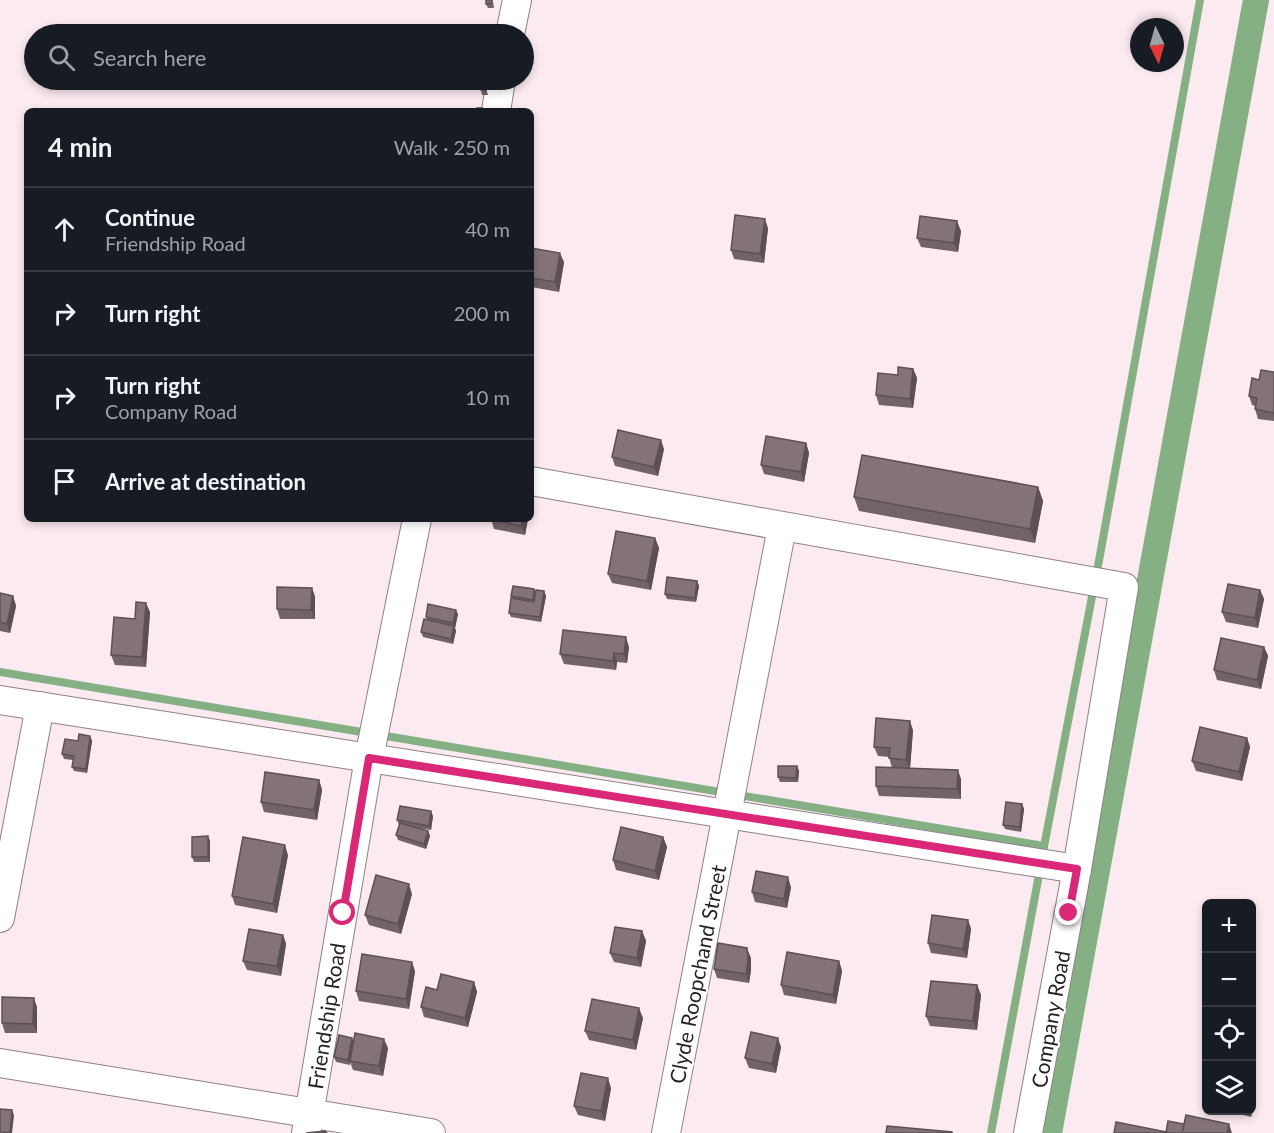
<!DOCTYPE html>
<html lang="en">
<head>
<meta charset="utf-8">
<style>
	:root { --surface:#171b24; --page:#20242c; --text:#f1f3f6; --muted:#9ea1a6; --line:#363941 }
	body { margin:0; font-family:Lato,sans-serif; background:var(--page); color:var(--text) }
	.controls { position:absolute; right:18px; bottom:18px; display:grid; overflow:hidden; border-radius:9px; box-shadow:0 3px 9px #0003 }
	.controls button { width:54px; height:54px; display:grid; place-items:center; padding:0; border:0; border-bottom:2px solid var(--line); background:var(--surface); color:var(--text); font:30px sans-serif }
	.compass { position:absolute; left:1130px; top:18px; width:54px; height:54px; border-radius:50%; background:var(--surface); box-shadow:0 3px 9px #0003; rotate:175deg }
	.stop { position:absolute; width:18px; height:18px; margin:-14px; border:4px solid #db2777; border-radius:50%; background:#fff }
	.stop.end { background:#db2777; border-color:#fff; box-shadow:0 2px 6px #0008 }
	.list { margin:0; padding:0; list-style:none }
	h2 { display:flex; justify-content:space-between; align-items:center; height:78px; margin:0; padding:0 24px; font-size:26px }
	h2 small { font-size:20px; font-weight:400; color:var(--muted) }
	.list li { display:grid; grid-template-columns:39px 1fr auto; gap:18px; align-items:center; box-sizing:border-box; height:84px; padding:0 24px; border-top:2px solid var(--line) }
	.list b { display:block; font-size:22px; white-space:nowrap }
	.list p { margin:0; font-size:20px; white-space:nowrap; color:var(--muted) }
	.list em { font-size:20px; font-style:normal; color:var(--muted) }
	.icon { flex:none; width:33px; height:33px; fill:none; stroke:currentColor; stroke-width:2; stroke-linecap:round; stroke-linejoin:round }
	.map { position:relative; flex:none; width:1274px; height:1133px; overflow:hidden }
	.search { position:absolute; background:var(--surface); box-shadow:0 3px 9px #0003; left:24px; top:24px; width:510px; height:66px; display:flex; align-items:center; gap:15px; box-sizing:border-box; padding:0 21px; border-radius:33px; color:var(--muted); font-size:22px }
	.panel { position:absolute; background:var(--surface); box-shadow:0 3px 9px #0003; left:24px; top:108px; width:510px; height:414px; border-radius:9px }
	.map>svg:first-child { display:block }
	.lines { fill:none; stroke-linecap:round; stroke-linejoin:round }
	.stream { stroke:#84b084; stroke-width:8 }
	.canal { stroke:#84b084; stroke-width:26 }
	.minor-casing { stroke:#8f8086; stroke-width:30 }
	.minor { stroke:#fff; stroke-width:28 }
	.wall { fill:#716368 }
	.shaded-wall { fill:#5c5055 }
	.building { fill:#837379; stroke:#5c5055; stroke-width:1.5 }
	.route { stroke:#db2777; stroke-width:8 }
	.labels { text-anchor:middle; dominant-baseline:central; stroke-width:4.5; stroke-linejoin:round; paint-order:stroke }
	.street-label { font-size:21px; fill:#292225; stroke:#fff }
</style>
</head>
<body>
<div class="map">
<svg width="1274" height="1133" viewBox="0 0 1274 1133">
	<rect width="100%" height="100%" fill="#fceaf1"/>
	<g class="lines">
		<!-- stream -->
		<g class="stream">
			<polyline points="0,672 368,733"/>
			<polyline points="380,735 1044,846"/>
			<polyline points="1042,857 1100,555 1200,0"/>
			<polyline points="991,1133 1040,869"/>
		</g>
		<!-- canal -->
		<polyline class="canal" points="1049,1133 1256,0"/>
		<!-- minor casing -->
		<g class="minor-casing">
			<g id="minor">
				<polyline points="510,34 517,0"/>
				<polyline points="496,111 501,80"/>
				<polyline points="531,481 1124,587 1077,869 1028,1133"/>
				<polyline points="0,700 1077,869"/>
				<polyline points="0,918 40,706"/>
				<polyline points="0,1063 431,1133"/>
				<polyline points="306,1133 369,758 417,519"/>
				<polyline points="666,1133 782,527"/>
			</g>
		</g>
		<!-- minor -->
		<use href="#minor" class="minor"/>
	</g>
	<!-- wall -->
	<g class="wall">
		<polygon points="493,2 494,8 488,8 486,4"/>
		<polygon points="485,85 488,95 482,95 481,90"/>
		<polygon points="768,228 764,263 734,259 731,250"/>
		<polygon points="961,231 958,252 921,247 917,238"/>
		<polygon points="531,248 564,262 559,292 531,287"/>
		<polygon points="913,369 917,378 913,408 879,405 876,395 898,375"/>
		<polygon points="1274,372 1274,421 1258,419 1255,409 1255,406 1252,405 1249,396 1259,380"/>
		<polygon points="806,443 809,453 804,482 764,474 761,465"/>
		<polygon points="664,449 658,476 615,466 612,457"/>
		<polygon points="1038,487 1043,501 1035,543 859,511 854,497"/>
		<polygon points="491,519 528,519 525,535 494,529"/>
		<polygon points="655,538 659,548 651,590 612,583 608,574"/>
		<polygon points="697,581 699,586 696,602 667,599 665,594"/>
		<polygon points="312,588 315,597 315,619 280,619 277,609"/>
		<polygon points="534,589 536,593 544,591 546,596 541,622 511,617 509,613 511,598 511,596"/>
		<polygon points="1260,590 1264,599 1258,628 1226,622 1222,612"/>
		<polygon points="0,593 13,596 16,606 10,633 0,631"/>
		<polygon points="150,612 146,667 115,665 111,655 135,619"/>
		<polygon points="458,614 455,628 456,631 453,644 423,637 421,632 427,620 426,617"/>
		<polygon points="629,647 627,663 617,662 616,670 564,664 560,654"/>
		<polygon points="1264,647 1268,656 1261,689 1217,680 1214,670"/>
		<polygon points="913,730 910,768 961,779 961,799 879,796 876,786 892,768 889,757 878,756 874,747"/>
		<polygon points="90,736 92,741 87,773 74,771 72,767 73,760 64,759 62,754 78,741"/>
		<polygon points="1247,738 1250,747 1242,781 1196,771 1192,761"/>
		<polygon points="797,766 799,771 798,782 780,782 778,777"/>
		<polygon points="319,780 322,790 317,820 264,812 261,802"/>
		<polygon points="1022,804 1024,809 1021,832 1005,829 1003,825"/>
		<polygon points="433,816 431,830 417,828 428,831 430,836 426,849 398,840 396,835 399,825 397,820"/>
		<polygon points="208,836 210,841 210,862 194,862 192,857"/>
		<polygon points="663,837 667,847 659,880 616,870 613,860"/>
		<polygon points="288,855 277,913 235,905 232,896"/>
		<polygon points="791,887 787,908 755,902 752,892"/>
		<polygon points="412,894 401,934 369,925 365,915"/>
		<polygon points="968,920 971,929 967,958 931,953 928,943"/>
		<polygon points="642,931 646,941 641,967 614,962 610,953"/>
		<polygon points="283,935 286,944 281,976 247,970 243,961"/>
		<polygon points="751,958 751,970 749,983 717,978 714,969"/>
		<polygon points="839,961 842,971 836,1004 784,995 781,985"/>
		<polygon points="415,971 409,1009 359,1001 356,991"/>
		<polygon points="474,982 477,992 468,1027 424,1017 421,1007 437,990"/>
		<polygon points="977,985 981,995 977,1030 930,1026 926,1016"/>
		<polygon points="37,1007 37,1033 5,1033 2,1023"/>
		<polygon points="643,1018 636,1050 589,1040 585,1031"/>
		<polygon points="354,1041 388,1048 383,1076 353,1070 350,1062 350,1065 336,1062 334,1057"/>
		<polygon points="781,1047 776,1073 749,1068 745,1058"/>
		<polygon points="611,1088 605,1121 578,1115 574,1106"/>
		<polygon points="1255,1098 1251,1117 1224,1110 1251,1110"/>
	</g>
	<!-- shaded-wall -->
	<g class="shaded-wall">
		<polygon points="765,219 768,228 764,263 760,254"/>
		<polygon points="957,221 961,231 958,252 954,243"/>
		<polygon points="560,253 564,262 559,292 555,282"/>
		<polygon points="913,369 917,378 913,408 910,399"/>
		<polygon points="661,440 664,449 658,476 654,467"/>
		<polygon points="806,443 809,453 804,482 801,472"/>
		<polygon points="1038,487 1043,501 1035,543 1030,529"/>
		<polygon points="523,519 528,519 525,535 521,526"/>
		<polygon points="655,538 659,548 651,590 647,581"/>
		<polygon points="697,581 699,586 696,602 695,598"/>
		<polygon points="312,588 315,597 315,619 311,610"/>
		<polygon points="1260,590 1264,599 1258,628 1255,618"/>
		<polygon points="544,591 546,596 541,622 540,617"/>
		<polygon points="13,596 16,606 10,633 7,624"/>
		<polygon points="146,603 150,612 146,667 142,657"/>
		<polygon points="456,610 458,614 455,628 453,623"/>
		<polygon points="454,626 456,631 453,644 451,639"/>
		<polygon points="626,637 629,647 627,663 624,654"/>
		<polygon points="1264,647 1268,656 1261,689 1257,680"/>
		<polygon points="614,653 617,662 616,670 613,661"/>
		<polygon points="910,721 913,730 910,769 906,760"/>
		<polygon points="90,736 92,741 87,773 86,769"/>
		<polygon points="1247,738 1250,747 1242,781 1239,772"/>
		<polygon points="797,766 799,771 798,782 796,778"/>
		<polygon points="958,770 961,779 961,799 957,789"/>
		<polygon points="319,780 322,790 317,820 314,810"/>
		<polygon points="1022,804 1024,809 1021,832 1020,827"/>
		<polygon points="431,811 433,816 431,830 429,826"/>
		<polygon points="428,831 430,836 426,849 424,844"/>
		<polygon points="208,836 210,841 210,862 208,857"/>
		<polygon points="663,837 667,847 659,880 655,871"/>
		<polygon points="285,845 288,855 277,913 273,904"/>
		<polygon points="788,877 791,887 787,908 784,899"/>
		<polygon points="409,884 412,894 401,934 398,924"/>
		<polygon points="968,920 971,929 967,958 963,949"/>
		<polygon points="642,931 646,941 641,967 637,958"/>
		<polygon points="283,935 286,944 281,976 277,966"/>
		<polygon points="747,948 751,958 751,970 749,983 746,974"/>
		<polygon points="839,961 842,971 836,1004 833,995"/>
		<polygon points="412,962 415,971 409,1009 406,999"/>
		<polygon points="474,982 477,992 468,1027 465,1018"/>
		<polygon points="977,985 981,995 977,1030 973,1021"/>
		<polygon points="34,998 37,1007 37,1033 33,1024"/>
		<polygon points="639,1008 643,1018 636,1050 633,1040"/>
		<polygon points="352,1038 354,1043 350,1061 350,1065 348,1060"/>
		<polygon points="778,1038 781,1047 776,1073 772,1064"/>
		<polygon points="384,1039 388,1048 383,1076 379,1066"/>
		<polygon points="608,1078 611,1088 605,1121 601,1111"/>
		<polygon points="1252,1089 1255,1098 1251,1117 1248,1110 1251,1110"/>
		<polygon points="12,1110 14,1115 12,1133 10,1133"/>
		<polygon points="1229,1124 1232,1133 1227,1133"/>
	</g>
	<!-- building -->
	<g class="building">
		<polygon points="486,0 492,0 492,3 486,4"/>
		<polygon points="480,85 485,85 486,90 481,90"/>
		<rect x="477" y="108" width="5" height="3"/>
		<polygon points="735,215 765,219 760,254 731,250"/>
		<polygon points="920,216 957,221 954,243 917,238"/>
		<polygon points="531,248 560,253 555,282 531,278"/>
		<polygon points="898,367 913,369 910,399 876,395 878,373 898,375"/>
		<polygon points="1261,370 1274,372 1274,413 1255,409 1257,398 1249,396 1252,378 1259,380"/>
		<polygon points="618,430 661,440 654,467 612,457"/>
		<polygon points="766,436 806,443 801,472 761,465"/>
		<polygon points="862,455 1038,487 1030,529 854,497"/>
		<polygon points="491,519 523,519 521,526"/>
		<polygon points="616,531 655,538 647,581 608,574"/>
		<polygon points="667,577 697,581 695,598 665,594"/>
		<polygon points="1228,584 1260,590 1255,618 1222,612"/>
		<polygon points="513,586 534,589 533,600 511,596"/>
		<polygon points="277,587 312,588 311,610 277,609"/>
		<polygon points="536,590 544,591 540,617 509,613 511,598 534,602"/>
		<polygon points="0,593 13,596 7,624 0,622"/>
		<polygon points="136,602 146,603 142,657 111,655 114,617 135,619"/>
		<polygon points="428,604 456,610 453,623 426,617"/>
		<polygon points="424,619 454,626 451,639 421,632"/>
		<polygon points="563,630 626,637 624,654 614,653 613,661 560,654"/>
		<polygon points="1221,638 1264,647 1257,680 1214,670"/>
		<polygon points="876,718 910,721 906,760 889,758 890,748 874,747"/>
		<polygon points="1200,727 1247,738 1239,772 1192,761"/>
		<polygon points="79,734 90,736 86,769 72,767 74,756 62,754 65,739 78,741"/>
		<polygon points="778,766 797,766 796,778 778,777"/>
		<polygon points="876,767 958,770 957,789 876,786"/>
		<polygon points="265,772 319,780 314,810 261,802"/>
		<polygon points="1006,802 1022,804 1020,827 1003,825"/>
		<polygon points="400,806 431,811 429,826 397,820"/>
		<polygon points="400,823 428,831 424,844 396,835"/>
		<polygon points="621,827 663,837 655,871 613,860"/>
		<polygon points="208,836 208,857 192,857 192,837"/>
		<polygon points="243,837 285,845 273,904 232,896"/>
		<polygon points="756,871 788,877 784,899 752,892"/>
		<polygon points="376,875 409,884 398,924 365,915"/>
		<polygon points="932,915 968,920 963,949 928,943"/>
		<polygon points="615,927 642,931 637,958 610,953"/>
		<polygon points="249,929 283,935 277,966 243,961"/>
		<polygon points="718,943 747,948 748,961 746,974 714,969"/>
		<polygon points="787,952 839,961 833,995 781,985"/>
		<polygon points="362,954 412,962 406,999 356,991"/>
		<polygon points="441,974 474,982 465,1018 421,1007 426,987 437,990"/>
		<polygon points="931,981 977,985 973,1021 926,1016"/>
		<polygon points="2,997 34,998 33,1024 2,1023"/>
		<polygon points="592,999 639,1008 633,1040 585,1031"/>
		<polygon points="751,1032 778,1038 772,1064 745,1058"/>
		<polygon points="355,1033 384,1039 379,1066 350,1061"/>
		<polygon points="339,1035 352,1038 348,1060 334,1057"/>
		<polygon points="581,1073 608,1078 601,1111 574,1106"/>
		<polygon points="0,1109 12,1110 10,1133 0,1132"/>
		<polygon points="1186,1115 1229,1124 1227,1133 1182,1133"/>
		<polygon points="1168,1121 1184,1124 1182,1133 1168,1133 1166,1132"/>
		<polygon points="1116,1122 1167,1132 1167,1133 1114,1133"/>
		<polygon points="887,1126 952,1132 952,1133 886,1133"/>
		<polygon points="325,1131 327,1133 306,1133"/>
	</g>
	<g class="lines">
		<!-- route -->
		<polyline class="route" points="343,913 369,758 1077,869 1069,913"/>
	</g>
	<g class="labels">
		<!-- street labels -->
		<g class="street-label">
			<text transform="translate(697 974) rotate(-79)">Clyde Roopchand Street</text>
			<text transform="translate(326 1016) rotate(-81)">Friendship Road</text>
			<text transform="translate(1050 1019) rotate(-80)">Company Road</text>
		</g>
	</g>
</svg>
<div class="controls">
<button>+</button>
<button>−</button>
<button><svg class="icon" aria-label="locate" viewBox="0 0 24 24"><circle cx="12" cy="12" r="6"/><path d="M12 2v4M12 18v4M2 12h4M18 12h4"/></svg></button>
<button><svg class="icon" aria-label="layers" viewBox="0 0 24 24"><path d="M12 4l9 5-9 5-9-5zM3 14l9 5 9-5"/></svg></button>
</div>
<svg class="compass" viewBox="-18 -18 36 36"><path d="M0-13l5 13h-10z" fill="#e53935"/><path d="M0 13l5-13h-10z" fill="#9ea1a6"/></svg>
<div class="stop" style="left:343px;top:913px"></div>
<div class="stop end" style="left:1069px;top:913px"></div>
<div class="search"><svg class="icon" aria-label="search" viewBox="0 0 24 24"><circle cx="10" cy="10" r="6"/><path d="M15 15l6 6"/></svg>Search here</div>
<section class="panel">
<h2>4 min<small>Walk · 250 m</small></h2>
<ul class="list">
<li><svg class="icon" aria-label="ahead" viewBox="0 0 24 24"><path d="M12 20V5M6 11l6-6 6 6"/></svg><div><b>Continue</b><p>Friendship Road</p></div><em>40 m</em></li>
<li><svg class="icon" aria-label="right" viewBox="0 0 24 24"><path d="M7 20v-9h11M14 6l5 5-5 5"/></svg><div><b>Turn right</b></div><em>200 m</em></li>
<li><svg class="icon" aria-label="right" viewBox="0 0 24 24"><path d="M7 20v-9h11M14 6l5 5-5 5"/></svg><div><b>Turn right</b><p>Company Road</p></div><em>10 m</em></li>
<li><svg class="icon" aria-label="arrive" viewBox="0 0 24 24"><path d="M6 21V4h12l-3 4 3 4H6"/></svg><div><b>Arrive at destination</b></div></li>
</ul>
</section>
</div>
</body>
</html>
